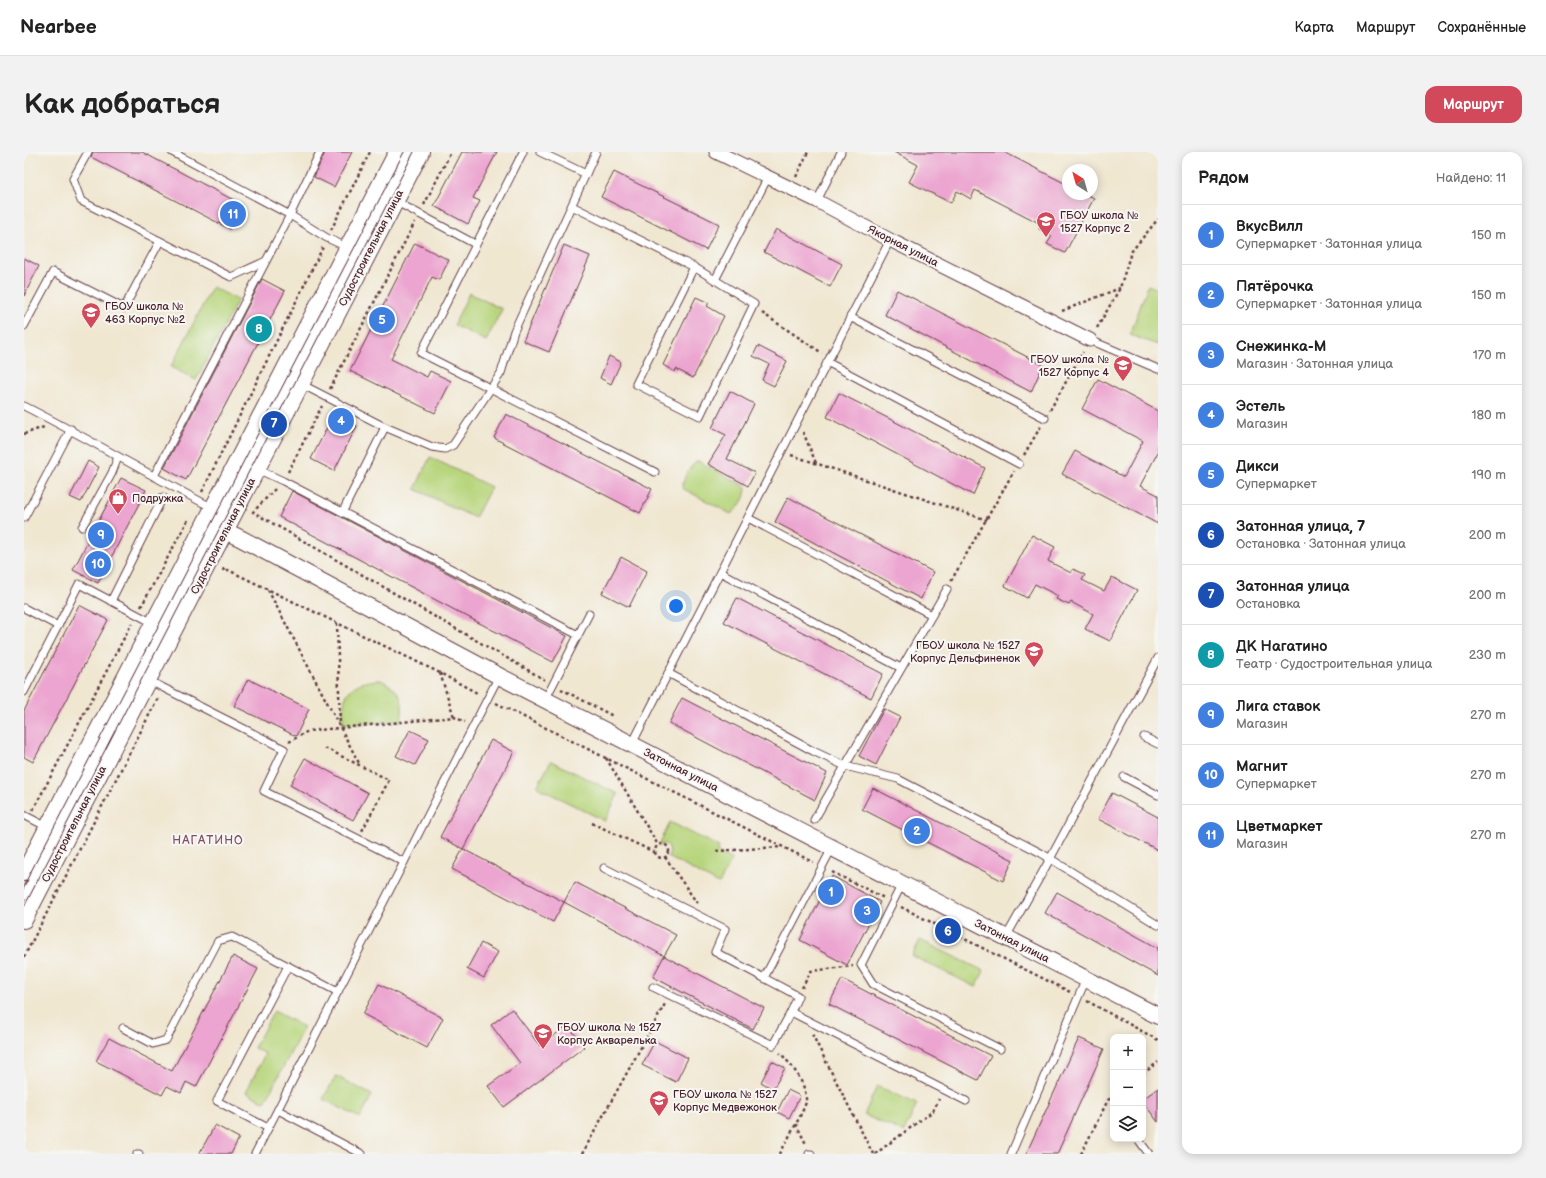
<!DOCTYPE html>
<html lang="ru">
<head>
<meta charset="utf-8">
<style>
	:root { --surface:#fff; --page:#f2f2f2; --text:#222; --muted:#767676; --line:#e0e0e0; --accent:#d1495b }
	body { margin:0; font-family:"Balsamiq Sans",sans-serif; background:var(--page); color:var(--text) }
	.controls { position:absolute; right:12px; bottom:12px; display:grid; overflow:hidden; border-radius:8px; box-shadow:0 2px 10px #0003 }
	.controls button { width:36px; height:36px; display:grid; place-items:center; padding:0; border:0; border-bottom:1px solid var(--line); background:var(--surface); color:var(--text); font:20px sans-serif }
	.compass { position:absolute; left:1038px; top:12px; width:36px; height:36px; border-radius:50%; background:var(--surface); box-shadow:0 2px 10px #0003; rotate:323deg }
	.you { position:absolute; left:652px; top:454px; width:14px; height:14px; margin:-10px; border:3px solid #fff; border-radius:50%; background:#1a73e8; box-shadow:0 0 0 6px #1a73e833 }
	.badge { display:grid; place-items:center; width:26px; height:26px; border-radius:50%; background:var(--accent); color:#fff; font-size:13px; font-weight:700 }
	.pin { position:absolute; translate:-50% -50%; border:2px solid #fff; box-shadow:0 1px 4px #0006 }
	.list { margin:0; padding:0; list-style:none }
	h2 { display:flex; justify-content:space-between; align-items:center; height:52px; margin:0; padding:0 16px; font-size:17px }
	h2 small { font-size:13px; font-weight:400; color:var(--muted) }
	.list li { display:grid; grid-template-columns:26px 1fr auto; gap:12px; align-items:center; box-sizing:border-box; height:60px; padding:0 16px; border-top:1px solid var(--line) }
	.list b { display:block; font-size:15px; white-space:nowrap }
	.list p { margin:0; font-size:13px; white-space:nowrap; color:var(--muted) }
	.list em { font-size:13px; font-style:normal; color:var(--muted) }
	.icon { flex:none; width:22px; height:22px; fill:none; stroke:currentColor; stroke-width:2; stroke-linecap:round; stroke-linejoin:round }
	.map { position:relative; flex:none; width:1134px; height:1002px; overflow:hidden; border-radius:12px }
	header { display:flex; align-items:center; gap:24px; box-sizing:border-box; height:56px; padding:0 20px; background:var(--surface); border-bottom:1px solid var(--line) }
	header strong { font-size:19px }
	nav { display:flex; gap:22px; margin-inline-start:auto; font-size:14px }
	.intro { display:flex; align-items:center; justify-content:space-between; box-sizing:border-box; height:96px; padding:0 24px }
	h1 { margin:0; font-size:28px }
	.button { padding:10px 18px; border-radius:12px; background:var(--accent); color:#fff; font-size:14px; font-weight:700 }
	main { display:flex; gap:24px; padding:0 24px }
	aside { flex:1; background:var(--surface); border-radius:12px; box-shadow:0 2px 10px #0003 }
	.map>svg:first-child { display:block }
	.green { fill:#b7d57b; stroke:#807a53 }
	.building { fill:#eca5d0 }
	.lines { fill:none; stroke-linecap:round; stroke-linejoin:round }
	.service-casing { stroke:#633d44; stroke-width:9 }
	.minor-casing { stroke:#633d44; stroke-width:15 }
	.tertiary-casing { stroke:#633d44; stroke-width:18 }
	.path { stroke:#633d44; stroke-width:2.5; stroke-dasharray:3 3; stroke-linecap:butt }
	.service { stroke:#fff; stroke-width:7 }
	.minor { stroke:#fff; stroke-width:13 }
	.tertiary { stroke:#fff; stroke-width:16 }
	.tram { stroke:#4a1f2b; stroke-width:1 }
	.labels { text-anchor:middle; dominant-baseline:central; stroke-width:4; stroke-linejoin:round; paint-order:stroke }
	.poi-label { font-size:11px; fill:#4a1f2b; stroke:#f6f6f2; text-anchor:start }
	.street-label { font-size:11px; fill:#4a1f2b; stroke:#f6f6f2 }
	.neighbourhood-label { font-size:12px; letter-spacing:1px; fill:#834e65; stroke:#f6f6f2 }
</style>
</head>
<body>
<header>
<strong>Nearbee</strong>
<nav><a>Карта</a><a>Маршрут</a><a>Сохранённые</a></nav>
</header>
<div class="intro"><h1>Как добраться</h1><a class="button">Маршрут</a></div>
<main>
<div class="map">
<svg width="1134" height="1002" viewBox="0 0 1134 1002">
	<rect width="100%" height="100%" fill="#f6f6f2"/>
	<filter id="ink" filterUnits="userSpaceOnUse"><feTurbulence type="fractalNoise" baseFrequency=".025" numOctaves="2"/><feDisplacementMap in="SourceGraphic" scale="8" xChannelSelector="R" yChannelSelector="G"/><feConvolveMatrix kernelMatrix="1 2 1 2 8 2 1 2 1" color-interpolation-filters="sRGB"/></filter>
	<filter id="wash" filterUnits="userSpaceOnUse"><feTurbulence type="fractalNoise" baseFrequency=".012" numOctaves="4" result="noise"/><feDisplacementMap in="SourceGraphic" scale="16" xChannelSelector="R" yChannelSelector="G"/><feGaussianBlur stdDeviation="0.9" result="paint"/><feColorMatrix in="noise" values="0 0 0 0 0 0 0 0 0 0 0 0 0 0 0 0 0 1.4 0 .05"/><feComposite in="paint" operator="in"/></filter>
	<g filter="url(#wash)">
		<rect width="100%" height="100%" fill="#f0e7d1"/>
		<!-- green -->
		<g class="green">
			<polygon points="1124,133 1134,137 1134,193 1106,183"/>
			<polygon points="188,135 214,148 172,228 147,215"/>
			<polygon points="445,141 478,157 462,189 430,173"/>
			<polygon points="406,305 467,335 451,366 391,337"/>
			<path d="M674,309L722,335C722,347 715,355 707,362L658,336C660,324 664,316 674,309Z"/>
			<path d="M357,528C376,538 381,547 377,569L319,573C317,542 325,529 357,528Z"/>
			<polygon points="527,609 594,642 581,669 513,635"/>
			<polygon points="646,670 695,695 693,700 708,708 695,732 644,705 646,701 645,695 642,692 635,693"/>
			<polygon points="896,788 960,819 952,835 888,804"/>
			<polygon points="250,859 280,875 241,950 222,940 241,902 230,896"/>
			<polygon points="312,924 348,943 336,966 299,947"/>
			<polygon points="853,934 893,952 880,980 840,963"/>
		</g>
		<g id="blocks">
			<!-- building -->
			<g class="building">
				<polygon points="69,0 118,0 219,53 206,77 67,5"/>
				<polygon points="301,0 328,0 310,35 290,25"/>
				<polygon points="438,0 473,0 449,46 456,49 444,72 410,54"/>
				<polygon points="870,0 980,0 1044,33 1044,42 1062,42 1070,46 1041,101 1023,92 1028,84 1015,77 1017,72 951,38 947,47 933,39 927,51 885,30 894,13"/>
				<polygon points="590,20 695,72 682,98 577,45"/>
				<polygon points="752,77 818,112 806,135 740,100"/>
				<polygon points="391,91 425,108 415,128 408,125 367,207 403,225 406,219 427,229 411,261 326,219"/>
				<polygon points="540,93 566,104 525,200 499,189"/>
				<polygon points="0,106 15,114 0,144"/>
				<polygon points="238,127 261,139 162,328 140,316"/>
				<polygon points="873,138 1019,213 1007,240 861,163"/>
				<polygon points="672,145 685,151 683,154 700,164 669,226 652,217 651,220 639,213"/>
				<polygon points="734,194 763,209 750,234 738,228 745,212 729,204"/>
				<polygon points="585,204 597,210 587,232 576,226"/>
				<polygon points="1074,227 1134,259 1134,300 1116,334 1134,343 1134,372 1038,322 1051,299 1100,325 1119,289 1058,257"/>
				<polygon points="706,239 730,252 703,307 731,321 724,334 684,312 702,283 688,276"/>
				<polygon points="815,241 961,316 949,343 803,265"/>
				<polygon points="310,262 333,274 310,319 287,307"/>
				<polygon points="482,262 628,337 616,361 470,286"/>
				<polygon points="64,309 75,315 57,350 46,345"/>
				<polygon points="97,326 122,338 74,431 49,418"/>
				<polygon points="268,339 543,484 529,510 255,365"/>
				<polygon points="764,345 909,420 897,447 751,370"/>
				<polygon points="1008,383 1031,395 1024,409 1047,421 1049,417 1061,423 1058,428 1080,439 1088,425 1113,438 1086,489 1061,477 1069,462 1047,450 1045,453 1032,447 1034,444 1011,432 1003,446 981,434"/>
				<polygon points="597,405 623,419 605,455 578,441"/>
				<polygon points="713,446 859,522 847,546 700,470"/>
				<polygon points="55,453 84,468 9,610 0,605 0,559"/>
				<polygon points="224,527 285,557 272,584 210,554"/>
				<polygon points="658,546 803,621 791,648 645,571"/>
				<polygon points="860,557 876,565 852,613 835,604"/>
				<polygon points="386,578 405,587 391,613 372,604"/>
				<polygon points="467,588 490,600 439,697 416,685"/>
				<polygon points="281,606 344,641 329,668 266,633"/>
				<polygon points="849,636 989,708 979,729 838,657"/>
				<polygon points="1088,641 1134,665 1134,698 1074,667"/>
				<polygon points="439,697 540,750 529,770 428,717"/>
				<polygon points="808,724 856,750 823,813 776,788"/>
				<polygon points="551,730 652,783 640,804 540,750"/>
				<polygon points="1033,740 1134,796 1134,824 1021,761"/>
				<polygon points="457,791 474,800 460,826 443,817"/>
				<polygon points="209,804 234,817 172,935 162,930 157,941 143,934 138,943 72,909 85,886 148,919"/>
				<polygon points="640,804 740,856 729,877 629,825"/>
				<polygon points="818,827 967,904 954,928 805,852"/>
				<polygon points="355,832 419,866 403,896 339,862"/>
				<polygon points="488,857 516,894 544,873 560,895 480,955 464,934 496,911 467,873"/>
				<polygon points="1055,886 1080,897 1033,1002 1002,1002"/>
				<polygon points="631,889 664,906 652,930 618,913"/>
				<polygon points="748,909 761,916 749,937 737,930"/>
				<polygon points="1134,936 1134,970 1119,950 1119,947"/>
				<polygon points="764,938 776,944 765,966 753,960"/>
				<polygon points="191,973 215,986 207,1002 175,1002"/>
			</g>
		</g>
	</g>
	<g filter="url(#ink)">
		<use href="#blocks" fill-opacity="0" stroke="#633d44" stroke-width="1"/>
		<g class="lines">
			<!-- service casing -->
			<g class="service-casing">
				<g id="service">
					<polyline points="64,0 49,27 57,49 207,125 242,109"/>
					<polyline points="148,0 266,63 303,86 325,96"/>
					<polyline points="499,0 397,201 631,320"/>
					<polyline points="516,0 562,22"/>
					<polyline points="371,49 451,92"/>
					<polyline points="793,49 817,0"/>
					<polyline points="548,54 670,115 730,152 676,264 612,232 670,115"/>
					<polyline points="691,128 744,25"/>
					<polyline points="826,165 1021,266"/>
					<polyline points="0,174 29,120 100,156 136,89"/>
					<polyline points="1066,188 1134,217"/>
					<polyline points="803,210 995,312"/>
					<polyline points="277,232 361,275 408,295 421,297 429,293 477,221 490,179 572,0"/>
					<path d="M0,254C64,286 125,323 189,356"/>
					<polyline points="233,317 259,329 554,483"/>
					<polyline points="130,324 266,63 296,0"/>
					<polyline points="318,361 361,275"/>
					<polyline points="0,366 47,277"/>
					<polyline points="724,366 908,463"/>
					<polyline points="58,375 88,321 94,305"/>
					<polyline points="696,420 877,516"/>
					<polyline points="87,449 139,345"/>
					<polyline points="0,456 34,474 55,432 129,471"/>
					<polyline points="644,521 789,599 821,614 874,627 1017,701 1134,773"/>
					<polyline points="124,528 260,597 240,639 380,710"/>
					<polyline points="0,540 34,474"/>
					<polyline points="521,548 565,462"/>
					<polyline points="1120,585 1134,592"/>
					<polyline points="608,592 866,88"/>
					<polyline points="1100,625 1134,643"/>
					<polyline points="0,663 25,676"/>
					<polyline points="790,668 923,437"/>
					<polyline points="580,716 701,777 691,800 774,844 767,860 942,949"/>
					<polyline points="878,732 837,813 849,832 976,897"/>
					<polyline points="0,744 385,0"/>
					<polyline points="982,785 1026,707 1134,506"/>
					<polyline points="740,826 808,696"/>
					<polyline points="629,835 749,893 767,860"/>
					<polyline points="99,876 129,892 142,888 194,789 208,785 264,814"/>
					<polyline points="254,958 338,1002"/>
					<polyline points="244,976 193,949 264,814 314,840"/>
					<polyline points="1114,987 1125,1002"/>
					<polyline points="113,1002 115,1002"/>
					<polyline points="231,1002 475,524"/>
					<polyline points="785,1002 787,1002"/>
					<polyline points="987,1002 1062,827"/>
				</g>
			</g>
			<!-- minor casing -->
			<g class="minor-casing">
				<polyline id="minor" points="692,0 793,49 866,88 1066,188"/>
			</g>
			<!-- tertiary casing -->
			<g class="tertiary-casing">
				<g id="tertiary">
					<polyline points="182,370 216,386 475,524 1134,864"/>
					<polyline points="0,721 373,0"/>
					<polyline points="0,768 397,0"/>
				</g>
			</g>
			<!-- path -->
			<g class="path">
				<polyline points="772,25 784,0"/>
				<polyline points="400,53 427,0"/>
				<polyline points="307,78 346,0"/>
				<polyline points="1038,159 1096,136"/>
				<polyline points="738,161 798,201"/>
				<polyline points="1073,176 1096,136 1107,100 1134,67"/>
				<polyline points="306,237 391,70"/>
				<polyline points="1026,258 1059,200"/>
				<polyline points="779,280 792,311"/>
				<polyline points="0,282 20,275"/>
				<polyline points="767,303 963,368"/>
				<polyline points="1000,303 1017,274"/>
				<polyline points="264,320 298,254"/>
				<polyline points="251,337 229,360 521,528"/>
				<polyline points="178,340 299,95"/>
				<polyline points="199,419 200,416 416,521 455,542"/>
				<polyline points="927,429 990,319"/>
				<polyline points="244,438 336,613"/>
				<polyline points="117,455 164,368"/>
				<polyline points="313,471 316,574"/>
				<polyline points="416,521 430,565"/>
				<polyline points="537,537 589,564"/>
				<polyline points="472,551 789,710"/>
				<polyline points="265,590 284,579 430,565 441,570"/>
				<polyline points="301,596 365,628 338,679"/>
				<polyline points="582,606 634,693"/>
				<polyline points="9,658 108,471"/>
				<polyline points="568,671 632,701"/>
				<circle cx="638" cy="699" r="7"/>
				<polyline points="692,699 757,695"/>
				<polyline points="641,705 673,751"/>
				<polyline points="808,720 860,746"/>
				<polyline points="877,755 1046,840"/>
				<polyline points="0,805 135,544"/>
				<polyline points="778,836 787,819 829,814"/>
				<polyline points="1063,849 1134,888"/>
				<polyline points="788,882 849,1002"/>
				<polyline points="1119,922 1134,910"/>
				<polyline points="772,972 782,992"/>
				<polyline points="558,1002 641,852"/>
				<path d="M756,1002C760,993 782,956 782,949C783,932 767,912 756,901"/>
				<polyline points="851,1002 909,959 915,947"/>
				<polyline points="1057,1002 1084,948 1089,945"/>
			</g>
			<!-- service -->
			<use href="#service" class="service"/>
			<!-- minor -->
			<use href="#minor" class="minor"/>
			<!-- tertiary -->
			<use href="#tertiary" class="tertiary"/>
			<!-- tram -->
			<g class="tram">
				<polyline points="0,733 380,0"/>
				<polyline points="0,755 390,0"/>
			</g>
		</g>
	</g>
	<!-- icons -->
	<defs>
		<g id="school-pin" transform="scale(1)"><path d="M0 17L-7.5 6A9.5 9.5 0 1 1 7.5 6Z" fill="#d1495b" stroke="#f6f6f2"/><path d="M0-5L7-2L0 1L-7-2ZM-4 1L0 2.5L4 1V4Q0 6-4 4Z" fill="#fff"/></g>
		<g id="shop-pin" transform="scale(1)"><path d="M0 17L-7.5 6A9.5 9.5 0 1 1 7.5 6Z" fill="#d1495b" stroke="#f6f6f2"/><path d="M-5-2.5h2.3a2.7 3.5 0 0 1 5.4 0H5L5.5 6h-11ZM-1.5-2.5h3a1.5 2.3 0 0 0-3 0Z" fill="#fff"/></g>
	</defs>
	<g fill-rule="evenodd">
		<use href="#school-pin" x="1022" y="69"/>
		<use href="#school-pin" x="67" y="160"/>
		<use href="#school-pin" x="1099" y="213"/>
		<use href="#shop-pin" x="94" y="346"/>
		<use href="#school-pin" x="1010" y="499"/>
		<use href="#school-pin" x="519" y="881"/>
		<use href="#school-pin" x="635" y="948"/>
	</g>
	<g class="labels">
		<!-- poi labels -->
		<g class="poi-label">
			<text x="1036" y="63">ГБОУ школа №<tspan x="1036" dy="13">1527 Корпус 2</tspan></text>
			<text x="81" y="154">ГБОУ школа №<tspan x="81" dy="13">463 Корпус №2</tspan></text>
			<text x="1085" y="207" text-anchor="end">ГБОУ школа №<tspan x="1085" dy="13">1527 Корпус 4</tspan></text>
			<text x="108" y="346">Подружка</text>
			<text x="996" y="493" text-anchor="end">ГБОУ школа № 1527<tspan x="996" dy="13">Корпус Дельфиненок</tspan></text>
			<text x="533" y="875">ГБОУ школа № 1527<tspan x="533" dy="13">Корпус Акварелька</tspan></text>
			<text x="649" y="942">ГБОУ школа № 1527<tspan x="649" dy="13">Корпус Медвежонок</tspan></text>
		</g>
		<!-- street labels -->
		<g class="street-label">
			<text transform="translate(879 94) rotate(27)">Якорная улица</text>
			<text transform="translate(347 96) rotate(-63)">Судостроительная улица</text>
			<text transform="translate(199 384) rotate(-63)">Судостроительная улица</text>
			<text transform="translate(657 618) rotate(27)">Затонная улица</text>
			<text transform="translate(50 672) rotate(-63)">Судостроительная улица</text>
			<text transform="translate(988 789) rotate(27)">Затонная улица</text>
		</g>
		<!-- neighbourhood labels -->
		<g class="neighbourhood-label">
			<text x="184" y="688">НАГАТИНО</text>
		</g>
	</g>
</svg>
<div class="controls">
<button>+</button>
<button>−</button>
<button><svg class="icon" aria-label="layers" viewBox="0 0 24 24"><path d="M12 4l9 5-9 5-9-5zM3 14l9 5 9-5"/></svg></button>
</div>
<svg class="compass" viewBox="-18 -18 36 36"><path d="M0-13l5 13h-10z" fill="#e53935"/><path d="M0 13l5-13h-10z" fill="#767676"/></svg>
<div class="you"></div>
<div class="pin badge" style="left:807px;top:740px;background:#3f7fe0">1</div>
<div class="pin badge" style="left:893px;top:679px;background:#3f7fe0">2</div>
<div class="pin badge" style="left:843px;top:759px;background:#3f7fe0">3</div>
<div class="pin badge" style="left:317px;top:269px;background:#3f7fe0">4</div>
<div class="pin badge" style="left:358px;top:168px;background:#3f7fe0">5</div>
<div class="pin badge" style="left:924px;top:779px;background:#1a4fb4">6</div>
<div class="pin badge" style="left:250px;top:272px;background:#1a4fb4">7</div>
<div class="pin badge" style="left:235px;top:177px;background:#0f9aa8">8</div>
<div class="pin badge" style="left:77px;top:383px;background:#3f7fe0">9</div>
<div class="pin badge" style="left:74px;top:412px;background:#3f7fe0">10</div>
<div class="pin badge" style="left:209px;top:62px;background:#3f7fe0">11</div>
</div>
<aside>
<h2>Рядом<small>Найдено: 11</small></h2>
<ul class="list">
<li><span class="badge" style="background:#3f7fe0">1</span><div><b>ВкусВилл</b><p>Супермаркет · Затонная улица</p></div><em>150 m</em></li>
<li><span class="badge" style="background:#3f7fe0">2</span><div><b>Пятёрочка</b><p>Супермаркет · Затонная улица</p></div><em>150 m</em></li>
<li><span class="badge" style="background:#3f7fe0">3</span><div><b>Снежинка-М</b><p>Магазин · Затонная улица</p></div><em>170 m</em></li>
<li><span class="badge" style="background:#3f7fe0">4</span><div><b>Эстель</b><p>Магазин</p></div><em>180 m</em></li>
<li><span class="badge" style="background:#3f7fe0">5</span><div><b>Дикси</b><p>Супермаркет</p></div><em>190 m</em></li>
<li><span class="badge" style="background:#1a4fb4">6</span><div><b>Затонная улица, 7</b><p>Остановка · Затонная улица</p></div><em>200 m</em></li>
<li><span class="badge" style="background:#1a4fb4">7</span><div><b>Затонная улица</b><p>Остановка</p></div><em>200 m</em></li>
<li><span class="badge" style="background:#0f9aa8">8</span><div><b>ДК Нагатино</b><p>Театр · Судостроительная улица</p></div><em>230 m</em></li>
<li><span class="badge" style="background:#3f7fe0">9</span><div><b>Лига ставок</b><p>Магазин</p></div><em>270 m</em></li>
<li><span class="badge" style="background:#3f7fe0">10</span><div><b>Магнит</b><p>Супермаркет</p></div><em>270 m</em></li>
<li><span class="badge" style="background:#3f7fe0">11</span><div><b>Цветмаркет</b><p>Магазин</p></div><em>270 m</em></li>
</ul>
</aside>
</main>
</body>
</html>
